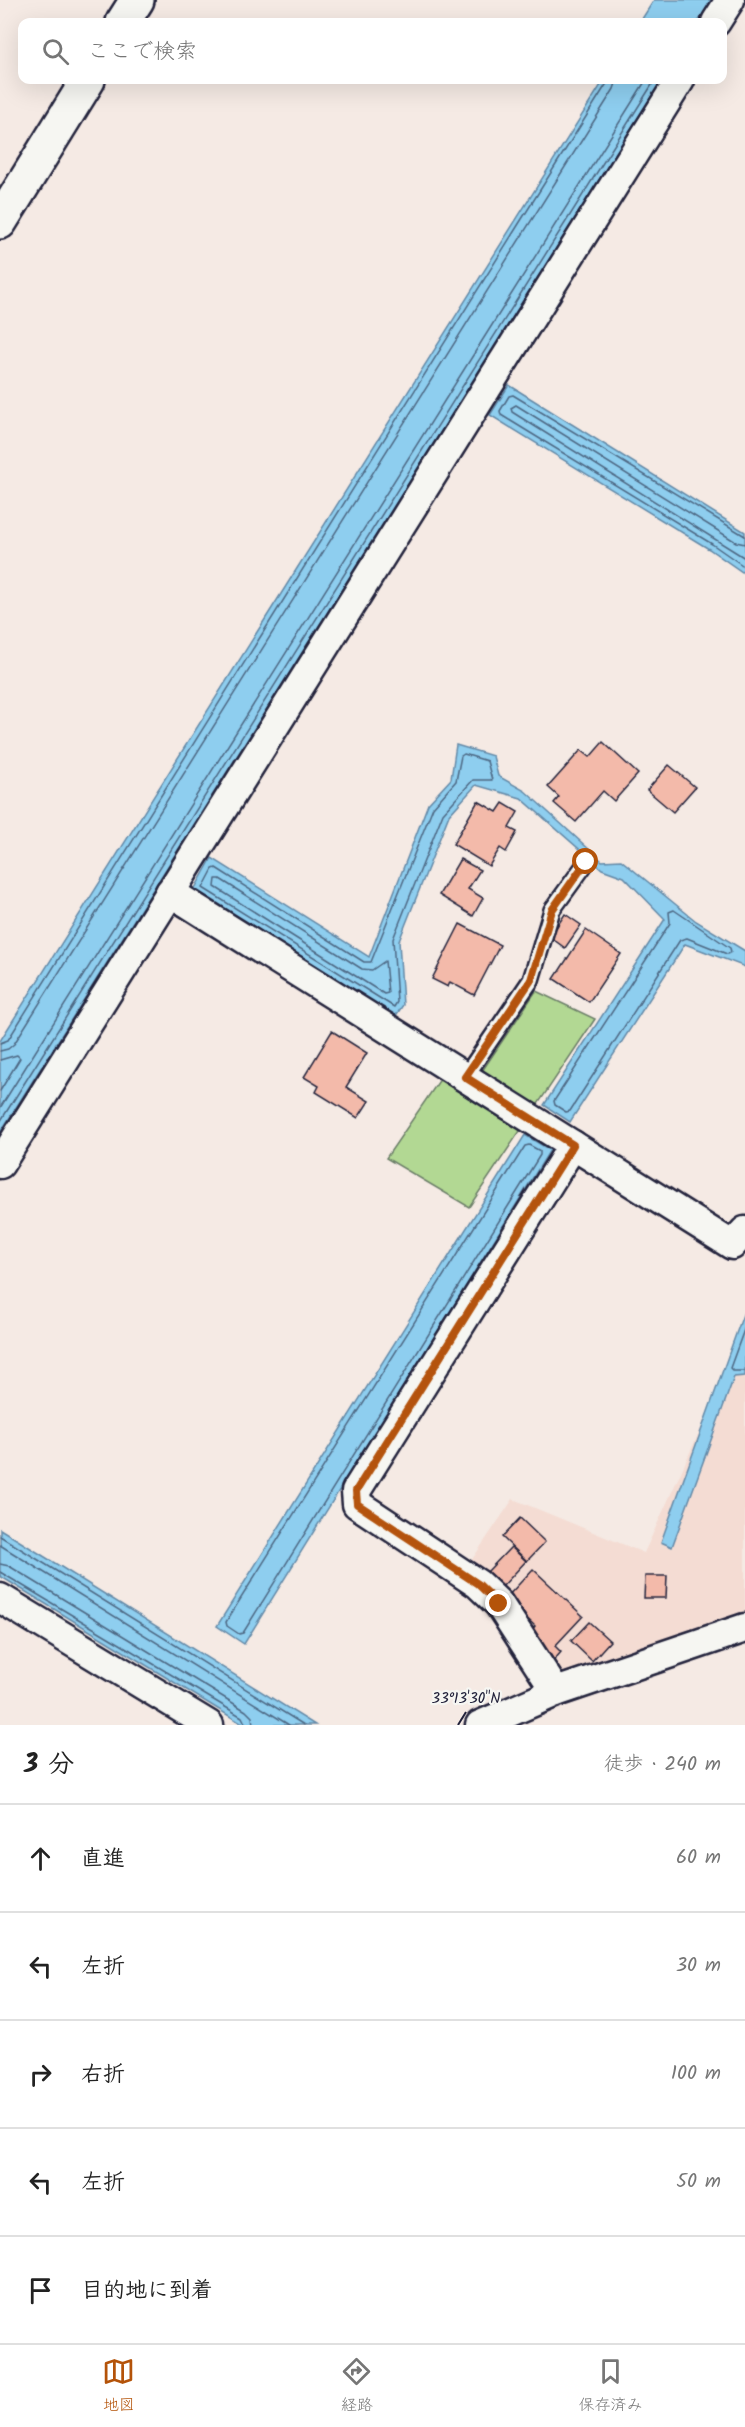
<!DOCTYPE html>
<html lang="ja">
<head>
<meta charset="utf-8">
<style>
	:root { --surface:#fff; --page:#f2f2f2; --text:#222; --muted:#767676; --line:#e0e0e0; --accent:#b45309 }
	body { margin:0; font-family:Kalam,"Klee One",sans-serif; background:var(--page); color:var(--text) }
	.stop { position:absolute; width:18px; height:18px; margin:-14px; border:4px solid #b45309; border-radius:50%; background:#fff }
	.stop.end { background:#b45309; border-color:#fff; box-shadow:0 2px 6px #0008 }
	.list { margin:0; padding:0; list-style:none }
	h2 { display:flex; justify-content:space-between; align-items:center; height:78px; margin:0; padding:0 24px; font-size:26px }
	h2 small { font-size:20px; font-weight:400; color:var(--muted) }
	.list li { display:grid; grid-template-columns:39px 1fr auto; gap:18px; align-items:center; box-sizing:border-box; height:108px; padding:0 24px; border-top:2px solid var(--line) }
	.list b { display:block; font-size:22px; white-space:nowrap }
	.list em { font-size:20px; font-style:normal; color:var(--muted) }
	.icon { flex:none; width:33px; height:33px; fill:none; stroke:currentColor; stroke-width:2; stroke-linecap:round; stroke-linejoin:round }
	.map { position:relative; flex:none; width:745px; height:1725px; overflow:hidden }
	.search { position:absolute; background:var(--surface); box-shadow:0 6px 24px #0002; left:18px; right:18px; top:18px; height:66px; display:flex; align-items:center; gap:15px; box-sizing:border-box; padding:0 21px; border-radius:12px; color:var(--muted); font-size:22px }
	.sheet { height:618px; background:var(--surface) }
	nav { display:flex; justify-content:space-around; align-items:center; box-sizing:border-box; height:84px; border-top:2px solid var(--line); background:var(--surface); font-size:16px; color:var(--muted) }
	nav a { display:grid; justify-items:center; gap:3px }
	nav .on { color:var(--accent) }
	.map>svg:first-child { display:block }
	.built { fill:#f4dcd3 }
	.green { fill:#b2d893; stroke:#6a7d67; stroke-width:1.5 }
	.water { fill:#8eceef; stroke:#6389a7; stroke-width:1.5 }
	.lines { fill:none; stroke-linecap:round; stroke-linejoin:round }
	.shore { stroke:#4d6783; stroke-width:1.5 }
	.building { fill:#f3baaa; stroke:#22223b; stroke-width:1.5 }
	.service-casing { stroke:#22223b; stroke-width:20 }
	.minor-casing { stroke:#22223b; stroke-width:33 }
	.tertiary-casing { stroke:#22223b; stroke-width:38 }
	.service { stroke:#f6f6f2; stroke-width:15 }
	.minor { stroke:#f6f6f2; stroke-width:28 }
	.tertiary { stroke:#f6f6f2; stroke-width:33 }
	.route { stroke:#b45309; stroke-width:8 }
	.ticks { fill:none; stroke:#22223b; stroke-width:2 }
	.ticks-label { font-size:15px; text-anchor:middle; fill:#22223b; stroke:#f6f6f2; stroke-width:4.5; stroke-linejoin:round; paint-order:stroke }
</style>
</head>
<body>
<div class="map">
<svg width="745" height="1725" viewBox="0 0 745 1725">
	<rect width="100%" height="100%" fill="#f5eae4"/>
	<filter id="ink" filterUnits="userSpaceOnUse"><feTurbulence type="fractalNoise" baseFrequency=".0167" numOctaves="2"/><feDisplacementMap in="SourceGraphic" scale="12" xChannelSelector="R" yChannelSelector="G"/><feConvolveMatrix kernelMatrix="1 2 1 2 8 2 1 2 1" color-interpolation-filters="sRGB"/></filter>
	<g filter="url(#ink)">
		<!-- built -->
		<polygon class="built" points="745,1332 745,1619 539,1687 469,1564 513,1499 644,1553"/>
		<!-- green -->
		<polygon class="green" points="536,991 595,1019 469,1207 386,1158 443,1075 470,1089"/>
		<!-- water -->
		<g class="water">
			<polygon points="654,0 712,0 698,22 640,22"/>
			<polygon points="604,80 662,80 0,1133 0,1041"/>
			<polygon points="509,385 745,532 745,574 709,549 490,415"/>
			<polygon points="456,745 493,756 498,776 525,791 602,861 621,860 696,921 745,951 745,967 685,944 570,1122 544,1105 665,919 624,877 602,869 521,798 476,785 449,815 399,941 403,1005 395,1017 194,890 212,858 369,957 428,804 451,779"/>
			<polygon points="525,1135 550,1150 244,1644 217,1626"/>
			<polygon points="745,1309 745,1376 734,1377 672,1547 661,1542"/>
			<polygon points="0,1529 315,1725 244,1725 0,1576"/>
		</g>
		<g class="lines">
			<!-- shore -->
			<g class="shore">
				<polyline points="745,536 513,395 509,396 500,411 501,415 712,544 745,567"/>
				<polyline points="745,544 736,542 516,405 511,408 512,412 745,558"/>
				<polygon points="464,754 487,761 492,780 473,780 443,813 393,939 397,1002 394,1007 203,888 213,869 216,868 364,962 371,962 433,807 456,781 461,756"/>
				<polygon points="216,879 220,879 362,969 372,970 385,961 388,993 384,994 215,887"/>
				<polygon points="674,910 730,948 731,952 727,954 687,938 680,940 570,1111 566,1112 555,1105 554,1101 670,923 669,912"/>
				<polyline points="0,1043 8,1040 609,80"/>
				<polyline points="0,1051 8,1049 14,1044 614,89 617,80"/>
				<polyline points="0,1060 17,1055 20,1058 0,1091"/>
				<polyline points="0,1108 646,80"/>
				<polyline points="0,1122 655,80"/>
				<polygon points="529,1145 540,1151 540,1155 243,1633 239,1634 227,1626 226,1622 525,1146"/>
				<polyline points="745,1327 730,1368 733,1371 745,1371"/>
				<polyline points="0,1536 304,1725"/>
				<polyline points="0,1545 289,1725"/>
				<polyline points="0,1564 9,1566 246,1711 252,1717 253,1725"/>
				<polyline points="0,1572 242,1717 246,1725"/>
			</g>
		</g>
		<!-- building -->
		<g class="building">
			<polygon points="603,742 638,774 614,801 603,791 576,822 554,803 559,797 548,787 581,750 590,757"/>
			<polygon points="669,765 695,787 673,812 647,790"/>
			<polygon points="478,801 497,812 503,803 518,812 509,828 517,832 506,852 500,848 489,866 453,844"/>
			<polygon points="460,859 480,870 468,889 483,898 473,916 439,895"/>
			<polygon points="565,914 581,925 565,948 550,937"/>
			<polygon points="460,924 500,945 474,995 450,982 448,987 432,979"/>
			<polygon points="586,930 621,954 589,1002 554,979"/>
			<polygon points="332,1031 367,1053 346,1087 369,1101 358,1118 316,1092 319,1086 304,1077"/>
			<polygon points="520,1518 545,1542 527,1561 502,1537"/>
			<polygon points="511,1547 526,1561 502,1587 487,1572"/>
			<polygon points="533,1569 583,1616 555,1646 561,1652 549,1666 529,1634 535,1626 506,1598"/>
			<polygon points="645,1576 667,1576 666,1598 644,1598"/>
			<polygon points="589,1622 610,1641 592,1661 571,1641"/>
		</g>
		<g class="lines">
			<!-- service casing -->
			<g class="service-casing">
				<polyline id="service" points="465,1077 531,980 552,910 586,863"/>
			</g>
			<!-- minor casing -->
			<g class="minor-casing">
				<g id="minor">
					<polyline points="716,22 730,0"/>
					<polyline points="170,892 732,1245 745,1231"/>
					<polyline points="0,1164 680,80"/>
					<polyline points="0,1598 209,1725"/>
					<polyline points="556,1692 499,1604 478,1584 357,1504 356,1491 573,1145"/>
					<polyline points="480,1725 556,1692 745,1628"/>
				</g>
			</g>
			<!-- tertiary casing -->
			<g class="tertiary-casing">
				<g id="tertiary">
					<polyline points="123,22 137,0"/>
					<polyline points="0,222 88,80"/>
				</g>
			</g>
			<!-- service -->
			<use href="#service" class="service"/>
			<!-- minor -->
			<use href="#minor" class="minor"/>
			<!-- tertiary -->
			<use href="#tertiary" class="tertiary"/>
		</g>
	</g>
	<g class="lines" filter="url(#ink)">
		<!-- route -->
		<polyline class="route" points="499,1604 478,1584 357,1504 356,1491 573,1145 465,1077 531,980 552,910 586,862"/>
	</g>
	<!-- ticks -->
	<path class="ticks" d="M458,1725L466,1712"/>
	<g class="ticks-label">
		<text x="466" y="1703">33°13'30"N</text>
	</g>
</svg>
<div class="stop" style="left:586px;top:862px"></div>
<div class="stop end" style="left:499px;top:1604px"></div>
<div class="search"><svg class="icon" aria-label="search" viewBox="0 0 24 24"><circle cx="10" cy="10" r="6"/><path d="M15 15l6 6"/></svg>ここで検索</div>
</div>
<section class="sheet">
<h2>3 分<small>徒歩 · 240 m</small></h2>
<ul class="list">
<li><svg class="icon" aria-label="ahead" viewBox="0 0 24 24"><path d="M12 20V5M6 11l6-6 6 6"/></svg><div><b>直進</b></div><em>60 m</em></li>
<li><svg class="icon" aria-label="left" viewBox="0 0 24 24"><path d="M17 20v-9H6M10 6l-5 5 5 5"/></svg><div><b>左折</b></div><em>30 m</em></li>
<li><svg class="icon" aria-label="right" viewBox="0 0 24 24"><path d="M7 20v-9h11M14 6l5 5-5 5"/></svg><div><b>右折</b></div><em>100 m</em></li>
<li><svg class="icon" aria-label="left" viewBox="0 0 24 24"><path d="M17 20v-9H6M10 6l-5 5 5 5"/></svg><div><b>左折</b></div><em>50 m</em></li>
<li><svg class="icon" aria-label="arrive" viewBox="0 0 24 24"><path d="M6 21V4h12l-3 4 3 4H6"/></svg><div><b>目的地に到着</b></div></li>
</ul>
</section>
<nav>
<a class="on"><svg class="icon" aria-label="map" viewBox="0 0 24 24"><path d="M3 6l6-2 6 2 6-2v14l-6 2-6-2-6 2zM9 4v14M15 6v14"/></svg>地図</a>
<a><svg class="icon" aria-label="directions" viewBox="0 0 24 24"><path d="M12 3l9 9-9 9-9-9zM9 14v-3h6M13 9l2 2-2 2"/></svg>経路</a>
<a><svg class="icon" aria-label="saved" viewBox="0 0 24 24"><path d="M7 4h10v16l-5-4-5 4z"/></svg>保存済み</a>
</nav>
</body>
</html>
